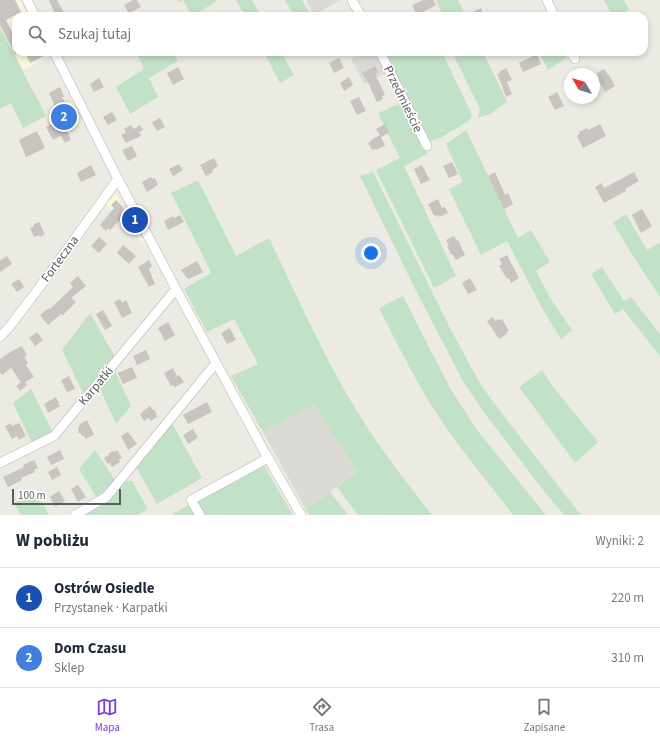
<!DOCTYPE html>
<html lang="pl">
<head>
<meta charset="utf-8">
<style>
	:root { --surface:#fff; --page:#f2f2f3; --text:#1f2937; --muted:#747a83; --line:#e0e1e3; --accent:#7c3aed }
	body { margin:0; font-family:"Source Sans 3",sans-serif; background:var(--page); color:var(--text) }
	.compass { position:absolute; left:564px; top:68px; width:36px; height:36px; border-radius:50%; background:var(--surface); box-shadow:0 2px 6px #0003; rotate:308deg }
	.scale { position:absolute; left:12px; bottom:10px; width:109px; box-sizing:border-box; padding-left:4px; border:2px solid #5b5d62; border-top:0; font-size:11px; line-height:14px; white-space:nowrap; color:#5b5d62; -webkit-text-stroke:3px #fff; paint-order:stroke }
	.you { position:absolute; left:371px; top:253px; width:14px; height:14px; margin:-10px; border:3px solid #fff; border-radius:50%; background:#1a73e8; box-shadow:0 0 0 6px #1a73e833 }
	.badge { display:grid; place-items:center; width:26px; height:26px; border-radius:50%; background:var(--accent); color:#fff; font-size:13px; font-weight:700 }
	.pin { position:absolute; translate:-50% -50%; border:2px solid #fff; box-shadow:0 1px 4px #0006 }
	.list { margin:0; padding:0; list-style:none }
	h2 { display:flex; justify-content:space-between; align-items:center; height:52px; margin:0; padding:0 16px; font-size:17px }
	h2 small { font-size:13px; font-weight:400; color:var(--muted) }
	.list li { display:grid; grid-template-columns:26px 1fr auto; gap:12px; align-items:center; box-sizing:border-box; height:60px; padding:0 16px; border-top:1px solid var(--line) }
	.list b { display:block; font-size:15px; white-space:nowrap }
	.list p { margin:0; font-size:13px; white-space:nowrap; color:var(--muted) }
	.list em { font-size:13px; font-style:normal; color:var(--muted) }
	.icon { flex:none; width:22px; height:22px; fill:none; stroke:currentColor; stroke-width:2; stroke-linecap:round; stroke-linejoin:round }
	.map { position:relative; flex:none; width:660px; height:515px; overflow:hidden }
	.search { position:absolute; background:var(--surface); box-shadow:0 2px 6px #0003; left:12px; right:12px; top:12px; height:44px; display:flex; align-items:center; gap:10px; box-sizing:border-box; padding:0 14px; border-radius:12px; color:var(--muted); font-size:15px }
	.sheet { height:172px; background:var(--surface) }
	nav { display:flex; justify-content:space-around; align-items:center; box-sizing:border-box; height:56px; border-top:1px solid var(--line); background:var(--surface); font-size:11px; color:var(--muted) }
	nav a { display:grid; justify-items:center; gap:2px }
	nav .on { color:var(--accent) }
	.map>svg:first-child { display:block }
	.commercial { fill:#faf7da }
	.industrial { fill:#dbdad5 }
	.green { fill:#c1e2c6 }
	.building { fill:#c8c5c0 }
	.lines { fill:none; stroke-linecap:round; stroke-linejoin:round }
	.minor-casing { stroke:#b3b4b9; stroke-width:10 }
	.minor { stroke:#fff; stroke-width:9 }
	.labels { text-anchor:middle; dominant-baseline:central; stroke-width:3; stroke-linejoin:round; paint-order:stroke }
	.street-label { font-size:13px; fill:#5b5d62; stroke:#fff }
</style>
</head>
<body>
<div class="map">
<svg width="660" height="515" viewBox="0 0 660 515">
	<rect width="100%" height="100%" fill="#ecebe3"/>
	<!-- commercial -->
	<g class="commercial">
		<polygon points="0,0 20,0 28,16 16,16 16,52 46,52 48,56 23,70 0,27"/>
		<polygon points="72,101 83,123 58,138 46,116"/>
		<polygon points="116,194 147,247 147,248 128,227 106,204"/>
	</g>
	<!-- industrial -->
	<g class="industrial">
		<polygon points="306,0 341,0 314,15"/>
		<polygon points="364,52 378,52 388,72 364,84 351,59"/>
		<polygon points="315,404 332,434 358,471 306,510 263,432"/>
	</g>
	<!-- green -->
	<g class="green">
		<polygon points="178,0 215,0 216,2 198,12 199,16 192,16 183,0 179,2"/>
		<polygon points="236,0 252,0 261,16 245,16"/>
		<polygon points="285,0 302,0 311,16 294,16"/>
		<polygon points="436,0 458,0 466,16 443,16"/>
		<polygon points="604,0 624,0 629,9 619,16 612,16"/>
		<polygon points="0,27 46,116 23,128 11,103 0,109"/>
		<polygon points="136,52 173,52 178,61 149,78 158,97 130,114 116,87 144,69"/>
		<polygon points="264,52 281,52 294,75 280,83"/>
		<polygon points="382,52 428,52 428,53 430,52 442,52 472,115 470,120 442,137 431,141 426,138"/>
		<polygon points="452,52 483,52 507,102 490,114 478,118 480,109"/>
		<polygon points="539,52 568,52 565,59 548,70"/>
		<polygon points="403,102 427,154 404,166 456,276 434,288 376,170 400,158 378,113"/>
		<polygon points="466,130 518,238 531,230 550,262 536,271 551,299 572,330 561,339 542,308 507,241 481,255 449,189 463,182 446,144"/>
		<polygon points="373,172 453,334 481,385 497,407 581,515 564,515 543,490 486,415 464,383 416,291 360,176"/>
		<path d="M198,180L236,256L269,238C300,302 329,370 369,430C388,459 410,487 432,515H358L337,487L358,471L332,434L315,404L263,432L231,376L258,364L234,319L207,332L184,289L211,273L201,252L171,193Z"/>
		<polygon points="626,214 647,250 660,243 660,297 633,256 613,223"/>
		<polygon points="602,267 624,301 631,297 660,334 660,356 623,309 615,314 591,274"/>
		<path d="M403,296L450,388L477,430L546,515H513C485,479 456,444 431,405C412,374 396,341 379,308Z"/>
		<polygon points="90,313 115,357 84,395 62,350"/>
		<polygon points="114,369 131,406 116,424 99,387"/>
		<polygon points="542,370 554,388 598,442 575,463 519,387"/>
		<polygon points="31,389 53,433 32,443 13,403"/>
		<polygon points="172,423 202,478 157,504 136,467"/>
		<polygon points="95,450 115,480 104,494 97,498 79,469"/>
		<polygon points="263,464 293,515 173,515 174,513"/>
		<polygon points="125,481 132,481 148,509 138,515 84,515"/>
		<polygon points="36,492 49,515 21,515 14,503"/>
		<polygon points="330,492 348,515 309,515 306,510"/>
	</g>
	<!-- building -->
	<g class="building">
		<polygon points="0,0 15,0 21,12 6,20 16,40 16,56 0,25"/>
		<polygon points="49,0 57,0 66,16 46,16 54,12"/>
		<polygon points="133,0 137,0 141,7 129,13 124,5"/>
		<polygon points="423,0 433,0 436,5 417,15 412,5"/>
		<polygon points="481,8 484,16 464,16"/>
		<polygon points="25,52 42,52 44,56 30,63"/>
		<polygon points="537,54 541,64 523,72 519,63"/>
		<polygon points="339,58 344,68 334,73 329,63"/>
		<polygon points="375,66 378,72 375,74 385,95 382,96 383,99 377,102 370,87 371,87 362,73"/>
		<polygon points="178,67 184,79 173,85 167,73"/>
		<polygon points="506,68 512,80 507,82 512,94 506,97 503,89 503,88 497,74 500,73 499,72"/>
		<polygon points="604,69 608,75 609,75 615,86 605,92 598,79 599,79 597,73"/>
		<polygon points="349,77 353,85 344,91 340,83"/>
		<polygon points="99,78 104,87 94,92 90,84"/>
		<polygon points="60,87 64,97 62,97 75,121 65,127 71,140 65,143 61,136 53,140 46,127 57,121 53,113 57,110 49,93"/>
		<polygon points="557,92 564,106 555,110 548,97"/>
		<polygon points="359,97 366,111 357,115 350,101"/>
		<polygon points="112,112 117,120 108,125 103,117"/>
		<polygon points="160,118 165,127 157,131 152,122"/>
		<polygon points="385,124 389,133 381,137 385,146 376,150 375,149 372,150 368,143 371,141 371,140 380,135 376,129"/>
		<polygon points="600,124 606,136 583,148 577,136 580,134 579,132 587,128 588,130"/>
		<polygon points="131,125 134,129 140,125 143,130 139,132 141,136 126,143 121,135 126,133 124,129"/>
		<polygon points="37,131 45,148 26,157 19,140"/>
		<polygon points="132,146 137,156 128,161 122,150"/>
		<polygon points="214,158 218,166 212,170 213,172 206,176 200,165"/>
		<polygon points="452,162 458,174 449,178 443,166"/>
		<polygon points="179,164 183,170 173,176 169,169"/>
		<polygon points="91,165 96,175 81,182 77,173"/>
		<polygon points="422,165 430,180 421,184 414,169"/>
		<polygon points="495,172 505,195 508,193 513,204 504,209 488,176"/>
		<polygon points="634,172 639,181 625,189 626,191 604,203 595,187 602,183 604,188"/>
		<polygon points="151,177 152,179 155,178 158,185 147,192 142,182"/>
		<polygon points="438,199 442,208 445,207 448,213 439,217 438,215 434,216 428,204"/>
		<polygon points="116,200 123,207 123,208 133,223 130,225 123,217 110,230 108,228 106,231 100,225 114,208 111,205"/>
		<polygon points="642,209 652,226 641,233 632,215"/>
		<polygon points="180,215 184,222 168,230 164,221 173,216 174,218"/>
		<polygon points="39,222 45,234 40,237 39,235 34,237 30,228 34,226 34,224"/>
		<polygon points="454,236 457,241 458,240 465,255 456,260 452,254 451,254 447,246 449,246 446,240"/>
		<polygon points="99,237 107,244 99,253 91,246"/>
		<polygon points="123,245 136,256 129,264 117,253"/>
		<polygon points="507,255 519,278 511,283 509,278 507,279 499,266 502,264 499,259"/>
		<polygon points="7,256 12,264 0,272 0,261"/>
		<polygon points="149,260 152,266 149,269 155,284 149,287 138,267"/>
		<polygon points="197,261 203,272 189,279 186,277 181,270"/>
		<polygon points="78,276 86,286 71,298 76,302 63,315 61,314 48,325 40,315 49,308 50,309 73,287 70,283"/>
		<polygon points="470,278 477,290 468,294 462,283"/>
		<polygon points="19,279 24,287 17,292 11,284"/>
		<polygon points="120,299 122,303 126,300 132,313 122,318 114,302"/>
		<polygon points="103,310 112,326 105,330 96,314"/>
		<polygon points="493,317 495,321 498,319 499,320 502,319 509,331 506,333 507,334 499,339 487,321"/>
		<polygon points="168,322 175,335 165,341 158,328"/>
		<polygon points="230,328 236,340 233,341 232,343 230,342 227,344 221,333"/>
		<polygon points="37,332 43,340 35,346 29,338"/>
		<polygon points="22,346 27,355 24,357 28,363 26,365 34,377 25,382 27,385 20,391 16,386 21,382 11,368 2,375 0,372 0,359 12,351"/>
		<polygon points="146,350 150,359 137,365 133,356"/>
		<polygon points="132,367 137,378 123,384 118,373"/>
		<polygon points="173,368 177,376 179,375 184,382 175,387 173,385 171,386 164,373"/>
		<polygon points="69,376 75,389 67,392 61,380"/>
		<polygon points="56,397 60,406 48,413 44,404"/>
		<polygon points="207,402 212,412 188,424 183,415"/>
		<polygon points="150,406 153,410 154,409 157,415 156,416 157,417 151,421 149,418 144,421 140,414 143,412 143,411"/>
		<polygon points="87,420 94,435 85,439 85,437 82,436 81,434 78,433 79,431 78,429 79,426 81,425 80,424"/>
		<polygon points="11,423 12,426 19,423 26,436 19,440 17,436 12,439 5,426"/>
		<polygon points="193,429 198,438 188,444 183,435"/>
		<polygon points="128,432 137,444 128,450 121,436"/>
		<polygon points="60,450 64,459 51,465 47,457"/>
		<polygon points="117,450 122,458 119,459 120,462 112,467 110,463 108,464 104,458 109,455 108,454 113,451 114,452"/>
		<polygon points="34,460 38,468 34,470 35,472 21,478 22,480 8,487 3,477 24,467 23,465"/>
		<polygon points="57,467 61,475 52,480 48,472"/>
		<polygon points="78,485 86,497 78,502 71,489"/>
		<polygon points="59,491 65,501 55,507 50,497"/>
	</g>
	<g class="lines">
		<!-- minor casing -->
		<g class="minor-casing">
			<g id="minor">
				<polyline points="27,0 35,16"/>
				<polyline points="352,0 361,16"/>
				<polyline points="547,0 554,16"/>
				<polyline points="54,52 118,179 176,289 264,451 301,515"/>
				<polyline points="380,52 427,146"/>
				<polyline points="571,52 575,59"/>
				<polyline points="0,337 10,326 39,288 118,179"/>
				<polyline points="0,463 54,436 176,289"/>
				<polyline points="75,515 106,497 112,490 216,363"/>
				<polyline points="200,515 191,500 268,458"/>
			</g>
		</g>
		<!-- minor -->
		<use href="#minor" class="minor"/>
	</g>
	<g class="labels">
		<!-- street labels -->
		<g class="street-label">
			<text transform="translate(403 99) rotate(64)">Przedmieście</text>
			<text transform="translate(60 259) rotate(-54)">Forteczna</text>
			<text transform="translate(96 386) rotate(-50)">Karpatki</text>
		</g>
	</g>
</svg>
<svg class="compass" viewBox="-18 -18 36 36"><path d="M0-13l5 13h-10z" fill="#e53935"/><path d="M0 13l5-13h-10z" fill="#747a83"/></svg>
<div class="scale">100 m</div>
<div class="you"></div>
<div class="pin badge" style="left:135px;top:220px;background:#1a4fb4">1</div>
<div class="pin badge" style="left:64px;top:117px;background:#3f7fe0">2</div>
<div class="search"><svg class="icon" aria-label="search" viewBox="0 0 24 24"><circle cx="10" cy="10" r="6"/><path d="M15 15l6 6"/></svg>Szukaj tutaj</div>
</div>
<section class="sheet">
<h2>W pobliżu<small>Wyniki: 2</small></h2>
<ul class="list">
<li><span class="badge" style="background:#1a4fb4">1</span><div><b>Ostrów Osiedle</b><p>Przystanek · Karpatki</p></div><em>220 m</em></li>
<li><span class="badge" style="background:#3f7fe0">2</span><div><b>Dom Czasu</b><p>Sklep</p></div><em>310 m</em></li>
</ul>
</section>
<nav>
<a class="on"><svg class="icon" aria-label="map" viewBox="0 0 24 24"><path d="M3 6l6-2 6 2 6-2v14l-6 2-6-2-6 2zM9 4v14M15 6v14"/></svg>Mapa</a>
<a><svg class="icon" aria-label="directions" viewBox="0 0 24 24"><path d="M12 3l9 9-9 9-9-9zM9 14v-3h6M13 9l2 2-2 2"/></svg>Trasa</a>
<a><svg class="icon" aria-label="saved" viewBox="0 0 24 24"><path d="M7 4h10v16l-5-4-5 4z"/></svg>Zapisane</a>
</nav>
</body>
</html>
